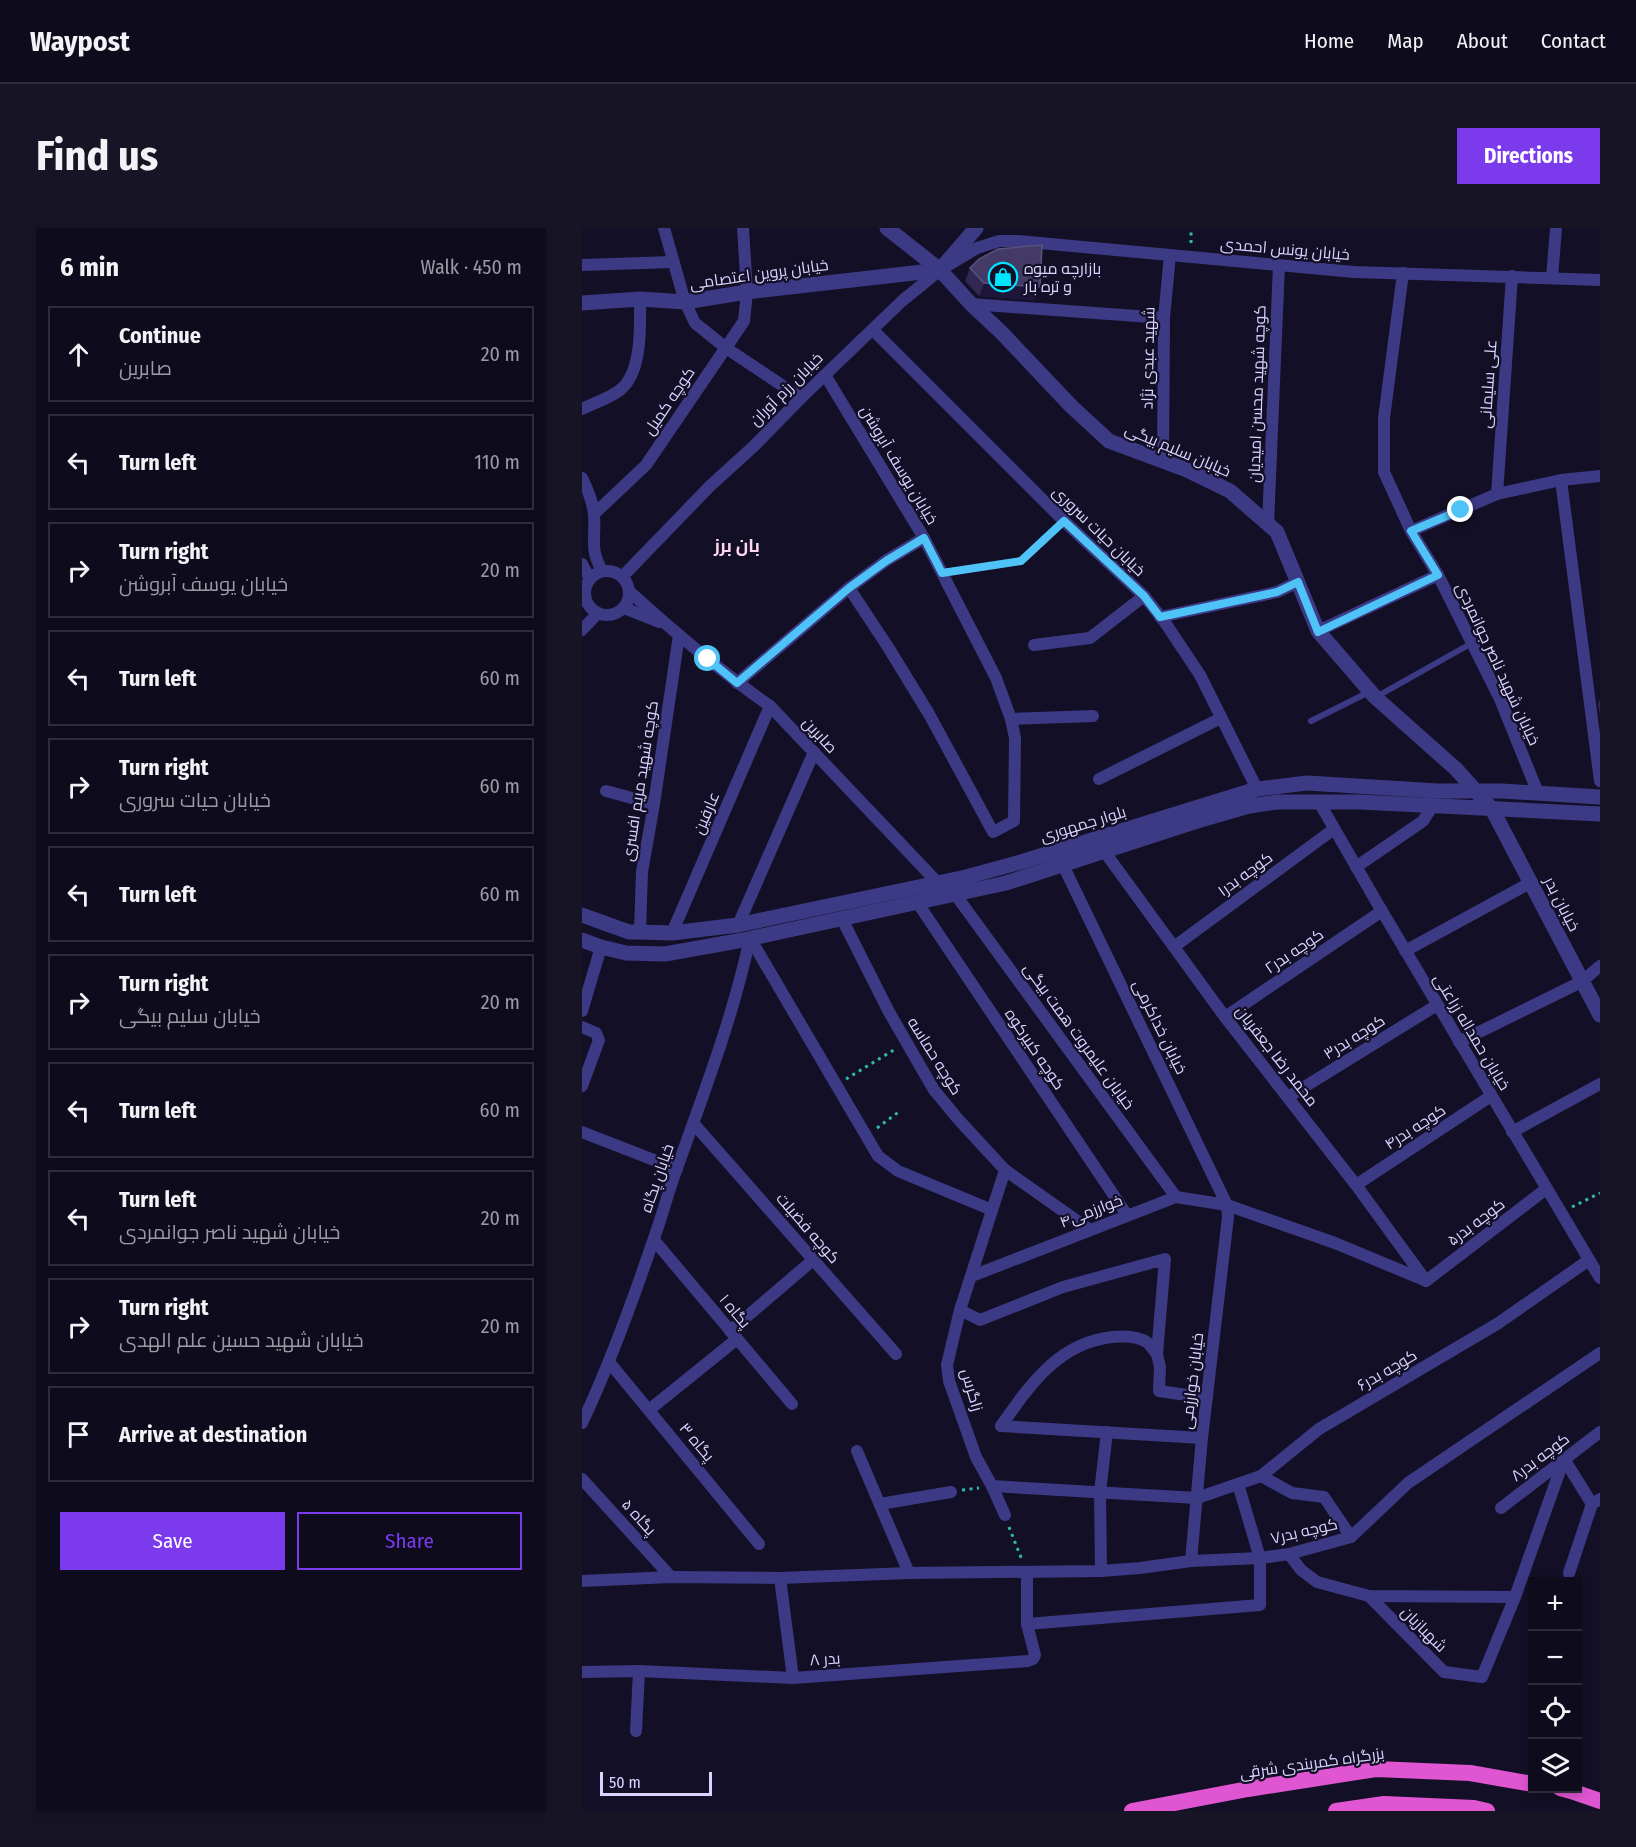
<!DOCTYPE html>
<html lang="en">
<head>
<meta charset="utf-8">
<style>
	:root { --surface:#0e0b1c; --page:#171425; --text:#f1f3f6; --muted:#9b9ba3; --line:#2e2b3b; --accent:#7c3aed }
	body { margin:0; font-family:"Fira Sans Condensed",Cairo,sans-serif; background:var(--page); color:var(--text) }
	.controls { position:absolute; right:18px; bottom:18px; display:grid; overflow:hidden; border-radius:0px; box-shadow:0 3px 9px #0003 }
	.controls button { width:54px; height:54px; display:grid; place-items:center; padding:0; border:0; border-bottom:2px solid var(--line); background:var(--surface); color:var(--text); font:30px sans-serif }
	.scale { position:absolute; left:18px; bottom:15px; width:112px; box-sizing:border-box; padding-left:6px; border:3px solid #d9d4ff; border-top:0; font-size:16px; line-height:21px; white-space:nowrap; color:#d9d4ff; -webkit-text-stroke:4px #130f26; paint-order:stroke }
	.stop { position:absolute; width:18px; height:18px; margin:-14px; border:4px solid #4fc3f7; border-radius:50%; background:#fff }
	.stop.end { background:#4fc3f7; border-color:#fff; box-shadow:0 2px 6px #0008 }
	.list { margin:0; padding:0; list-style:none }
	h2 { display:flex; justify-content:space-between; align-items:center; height:78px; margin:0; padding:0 24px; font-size:26px }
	h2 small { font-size:20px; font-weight:400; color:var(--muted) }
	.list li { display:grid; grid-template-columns:39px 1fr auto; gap:18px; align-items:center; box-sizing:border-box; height:96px; margin:0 12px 12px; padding:0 12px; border:2px solid var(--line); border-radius:0px }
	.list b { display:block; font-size:22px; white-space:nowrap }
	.list p { margin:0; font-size:20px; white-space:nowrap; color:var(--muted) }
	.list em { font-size:20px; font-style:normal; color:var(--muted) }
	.actions { display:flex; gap:12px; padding:18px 24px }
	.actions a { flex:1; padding:14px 0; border:2px solid var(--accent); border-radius:0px; text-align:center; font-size:21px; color:var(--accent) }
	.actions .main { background:var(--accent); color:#fff }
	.icon { flex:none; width:33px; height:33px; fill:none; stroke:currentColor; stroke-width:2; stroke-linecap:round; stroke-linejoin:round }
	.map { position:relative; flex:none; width:1018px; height:1583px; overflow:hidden; border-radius:0px }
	header { display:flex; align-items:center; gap:36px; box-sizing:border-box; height:84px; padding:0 30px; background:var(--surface); border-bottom:2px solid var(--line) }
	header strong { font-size:28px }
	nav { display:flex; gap:33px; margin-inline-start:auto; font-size:21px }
	.intro { display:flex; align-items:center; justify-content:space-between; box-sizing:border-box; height:144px; padding:0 36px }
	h1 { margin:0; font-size:42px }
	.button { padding:15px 27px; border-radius:0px; background:var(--accent); color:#fff; font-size:21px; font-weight:700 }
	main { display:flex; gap:36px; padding:0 36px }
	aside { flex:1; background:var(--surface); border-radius:0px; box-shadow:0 3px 9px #0003 }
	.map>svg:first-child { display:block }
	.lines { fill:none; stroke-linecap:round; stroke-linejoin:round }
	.path { stroke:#2fb8b0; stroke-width:3; stroke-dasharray:3 4.5; stroke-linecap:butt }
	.service { stroke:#3d3a85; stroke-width:6 }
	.minor { stroke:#3d3a85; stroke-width:12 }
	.tertiary { stroke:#3d3a85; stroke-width:15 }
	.trunk { stroke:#e055d1; stroke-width:16 }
	.wall { fill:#312854 }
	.shaded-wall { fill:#1d163a }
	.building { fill:#433a66; stroke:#5a527e; stroke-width:1.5 }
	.route { stroke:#4fc3f7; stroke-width:8 }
	.labels { text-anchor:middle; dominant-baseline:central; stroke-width:4.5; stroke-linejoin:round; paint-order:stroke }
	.street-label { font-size:16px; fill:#d9d4ff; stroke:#130f26 }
	.poi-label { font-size:16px; fill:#d9d4ff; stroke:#130f26; text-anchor:start }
	.neighbourhood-label { font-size:18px; font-weight:bold; fill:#ffd6f0; stroke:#130f26 }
</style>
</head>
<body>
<header>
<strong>Waypost</strong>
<nav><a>Home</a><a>Map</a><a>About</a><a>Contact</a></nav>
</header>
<div class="intro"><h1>Find us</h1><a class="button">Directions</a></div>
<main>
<aside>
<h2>6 min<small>Walk · 450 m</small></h2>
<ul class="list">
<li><svg class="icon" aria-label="ahead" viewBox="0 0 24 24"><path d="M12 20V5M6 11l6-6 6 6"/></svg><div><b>Continue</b><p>صابرین</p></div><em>20 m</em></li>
<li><svg class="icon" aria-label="left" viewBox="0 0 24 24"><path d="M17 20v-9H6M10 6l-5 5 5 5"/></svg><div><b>Turn left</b></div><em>110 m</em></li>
<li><svg class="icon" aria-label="right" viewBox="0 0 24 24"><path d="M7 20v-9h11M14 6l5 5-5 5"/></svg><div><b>Turn right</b><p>خیابان یوسف آبروشن</p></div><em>20 m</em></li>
<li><svg class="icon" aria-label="left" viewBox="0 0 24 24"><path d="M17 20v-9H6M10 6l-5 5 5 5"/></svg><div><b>Turn left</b></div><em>60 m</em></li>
<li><svg class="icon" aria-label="right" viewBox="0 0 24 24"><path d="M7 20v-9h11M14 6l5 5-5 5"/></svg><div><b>Turn right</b><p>خیابان حیات سروری</p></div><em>60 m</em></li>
<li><svg class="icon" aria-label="left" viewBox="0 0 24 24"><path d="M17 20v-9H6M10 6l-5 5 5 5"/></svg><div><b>Turn left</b></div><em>60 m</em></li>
<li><svg class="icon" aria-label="right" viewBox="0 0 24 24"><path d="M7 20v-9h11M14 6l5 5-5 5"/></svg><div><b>Turn right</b><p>خیابان سلیم بیگی</p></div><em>20 m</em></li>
<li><svg class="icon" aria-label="left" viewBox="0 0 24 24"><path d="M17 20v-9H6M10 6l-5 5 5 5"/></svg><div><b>Turn left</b></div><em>60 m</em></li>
<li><svg class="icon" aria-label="left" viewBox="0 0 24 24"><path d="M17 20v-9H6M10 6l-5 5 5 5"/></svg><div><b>Turn left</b><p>خیابان شهید ناصر جوانمردی</p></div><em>20 m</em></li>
<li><svg class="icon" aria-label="right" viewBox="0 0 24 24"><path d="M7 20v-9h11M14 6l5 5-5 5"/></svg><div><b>Turn right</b><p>خیابان شهید حسین علم الهدی</p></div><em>20 m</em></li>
<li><svg class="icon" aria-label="arrive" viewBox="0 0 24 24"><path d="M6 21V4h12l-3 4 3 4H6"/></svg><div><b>Arrive at destination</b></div></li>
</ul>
<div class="actions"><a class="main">Save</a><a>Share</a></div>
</aside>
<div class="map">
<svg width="1018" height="1583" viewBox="0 0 1018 1583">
	<rect width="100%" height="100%" fill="#130f26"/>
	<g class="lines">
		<!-- path -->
		<g class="path">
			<polyline points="609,15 609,0"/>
			<polyline points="264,851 315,820"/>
			<polyline points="295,900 318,883"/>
			<polyline points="990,979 1018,965"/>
			<polyline points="380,1262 397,1260"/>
			<polyline points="427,1299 440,1332"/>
		</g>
		<!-- service -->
		<g class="service">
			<polyline points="360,345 439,333 482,293"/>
			<polyline points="794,469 890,415"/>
			<polyline points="729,493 787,464"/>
		</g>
		<!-- minor -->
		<g class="minor">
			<polyline points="82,0 103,74 113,95 144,120 219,170"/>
			<polyline points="0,37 91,34"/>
			<polyline points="821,45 802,190 802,244 829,303 856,347 918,471 956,565"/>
			<polyline points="970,50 974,0"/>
			<polyline points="389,76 582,90"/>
			<polyline points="291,102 482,293 562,368 582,393 618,447 675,561"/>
			<polyline points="243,147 342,310 414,450 429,491 433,510 432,593 411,604 347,486 306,419 267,360"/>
			<path d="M0,181C12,175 28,170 38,162C61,144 58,96 58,71"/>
			<polyline points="581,233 582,90 588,27"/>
			<path d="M0,250C6,262 11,274 12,287C14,311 7,319 20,343"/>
			<polyline points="979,252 1018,553"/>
			<polyline points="915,266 930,48"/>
			<polyline points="12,286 64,237 162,93 165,64 161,0"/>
			<polyline points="686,296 697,37"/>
			<polyline points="829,303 915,266 979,252 1018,248"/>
			<polyline points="0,336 8,351"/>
			<circle cx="25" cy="365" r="22"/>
			<polyline points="40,349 128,258 172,218 219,170 320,73 358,42 395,20 417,13 436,13 772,44 1018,52"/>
			<path d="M47,363C92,404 138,443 188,478L355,654"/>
			<polyline points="42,380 77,394"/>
			<polyline points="578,389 695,364 716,354"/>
			<polyline points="0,402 16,385"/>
			<polyline points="736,403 856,347"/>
			<polyline points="452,417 508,410 562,368"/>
			<polyline points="155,455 267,360 305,332 342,310"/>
			<polyline points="429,491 511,488"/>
			<polyline points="517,551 639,490"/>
			<polyline points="24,563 72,576"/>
			<polyline points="737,574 794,673 1018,1050"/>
			<polyline points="522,623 643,789 774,957 844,1053"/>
			<polyline points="481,637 645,977 646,989 620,1210 609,1333"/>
			<polyline points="774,639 841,593 850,579"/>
			<polyline points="373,666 594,969"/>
			<polyline points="335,674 545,987"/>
			<polyline points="260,691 307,784 352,862 376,891 423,942 508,1002"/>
			<polyline points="156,697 232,524"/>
			<polyline points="58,704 60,644 72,576 97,407"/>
			<polyline points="90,705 188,478"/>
			<polyline points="168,710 296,928 316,943 410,982"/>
			<polyline points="593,718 752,601"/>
			<polyline points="823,723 948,655"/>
			<polyline points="0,783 19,719"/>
			<polyline points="643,789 800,683"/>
			<polyline points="0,799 14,805 17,812 0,858"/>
			<polyline points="877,814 999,754 1018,738"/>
			<polyline points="706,869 855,777"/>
			<polyline points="112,896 314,1126"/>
			<polyline points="0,904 95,941"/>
			<polyline points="930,904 1018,856"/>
			<polyline points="423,942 378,1082 365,1137 367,1153 394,1229 410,1258 423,1287"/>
			<polyline points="774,957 909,868"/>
			<polyline points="72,1012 210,1176"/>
			<polyline points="390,1048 594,969 645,977 753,1015 842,1052"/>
			<polyline points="844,1053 964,961"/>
			<polyline points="378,1082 398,1092 481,1059 583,1031 575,1126 578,1139 577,1163 625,1170"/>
			<polyline points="148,1103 231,1032"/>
			<polyline points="27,1134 177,1316"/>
			<polyline points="67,1182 155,1111"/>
			<path d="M0,1195C28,1136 50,1075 71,1013C80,989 86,964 95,940C122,865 151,789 168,710"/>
			<polyline points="419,1198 620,1210"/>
			<path d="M419,1198C448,1157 476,1115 530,1109C541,1108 557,1108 566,1115C569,1118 572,1123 575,1126"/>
			<polyline points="275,1223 327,1345"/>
			<polyline points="982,1231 1010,1276"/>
			<polyline points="679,1248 710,1265 742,1269 769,1309"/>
			<polyline points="0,1251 89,1349"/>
			<polyline points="410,1258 615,1270 679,1248 737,1201 915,1096 1007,1032"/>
			<polyline points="298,1276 369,1264"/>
			<polyline points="919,1280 1018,1204"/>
			<polyline points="707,1326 719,1342 735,1354 787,1368 933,1369"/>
			<polyline points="519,1343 518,1264 525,1204"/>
			<polyline points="987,1345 1010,1276 1018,1271"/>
			<polyline points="198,1350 211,1450"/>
			<polyline points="0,1353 89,1349 198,1350 327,1345 519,1343 558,1340 609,1333 678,1330 707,1326 769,1309 826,1255 1018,1125"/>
			<polyline points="787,1368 862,1444 900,1449 933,1369 982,1231"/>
			<polyline points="445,1396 678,1377 678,1330 656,1256"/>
			<polyline points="0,1444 57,1443 211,1450 446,1433 451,1431 453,1427 445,1396 445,1345"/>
			<polyline points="54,1503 57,1443"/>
		</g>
		<!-- tertiary -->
		<g class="tertiary">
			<polyline points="305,0 358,42 389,76 420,105 489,178 527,213 605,242 648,263 695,304 736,403 793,469 874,541 910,581 1018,787"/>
			<polyline points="358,42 394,0"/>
			<polyline points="0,75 58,71 103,74 165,64 358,42"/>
			<polyline points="0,687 47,704 58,704 90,705 156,697 384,649 442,633 675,561 725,555 856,563 920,563 1018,569"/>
			<polyline points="0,712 19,719 44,725 83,726 161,712 424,655 615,593 667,578 695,574 778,574 1018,586"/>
		</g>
		<!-- trunk -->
		<g class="trunk">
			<polyline points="978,1560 989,1563 1018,1573"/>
			<polyline points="550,1583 666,1561 794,1541 888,1545 951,1556"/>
			<polyline points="754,1583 802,1576 892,1580 905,1583"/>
		</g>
	</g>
	<!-- wall -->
	<g class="wall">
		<polygon points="388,40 453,72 397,68 383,53"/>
		<polygon points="1018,471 1018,487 1016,476"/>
	</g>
	<!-- shaded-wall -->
	<polygon class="shaded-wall" points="402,55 458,59 453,72 397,68"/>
	<!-- building -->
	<polygon class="building" points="460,17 458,59 402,55 388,40 397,31 416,21"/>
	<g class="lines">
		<!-- route -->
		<polyline class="route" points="126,431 155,455 267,360 304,333 342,310 360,345 439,333 482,293 562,368 578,389 695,364 716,354 736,404 856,347 829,303 879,282"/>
	</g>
	<!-- icons -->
	<defs>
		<g id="shop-ring" transform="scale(1.5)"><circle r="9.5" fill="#130f26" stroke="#00e5ff" stroke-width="1.5"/><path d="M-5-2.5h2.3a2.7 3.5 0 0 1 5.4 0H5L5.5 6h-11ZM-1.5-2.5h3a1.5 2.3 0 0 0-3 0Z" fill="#00e5ff"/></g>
	</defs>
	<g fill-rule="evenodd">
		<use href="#shop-ring" x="421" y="49"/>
	</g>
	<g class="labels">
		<!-- street labels -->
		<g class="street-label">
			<text transform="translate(703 21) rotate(5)">خیابان یونس احمدی</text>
			<text transform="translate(177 46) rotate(-8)">خیابان پروین اعتصامی</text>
			<text transform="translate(566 130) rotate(-89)">شهید عبدی نژاد</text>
			<text transform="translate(906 156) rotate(-86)">علی سلیمانی</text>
			<text transform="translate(204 161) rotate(-45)">خیابان رزم آوران</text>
			<text transform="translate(675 166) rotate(-88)">کوچه شهید محسن امیدیان</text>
			<text transform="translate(87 173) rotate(-56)">کوچه کمیل</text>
			<text transform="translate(596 222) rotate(23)">خیابان سلیم بیگی</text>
			<text transform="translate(317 237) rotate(59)">خیابان یوسف آبروشن</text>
			<text transform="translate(517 303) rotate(44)">خیابان حیات سروری</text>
			<text transform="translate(916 436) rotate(65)">خیابان شهید ناصر جوانمردی</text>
			<text transform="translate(238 507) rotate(47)">صابرین</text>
			<text transform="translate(58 553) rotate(-81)">کوچه شهید مریم افسری</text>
			<text transform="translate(124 585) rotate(-67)">عارفین</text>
			<text transform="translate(501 596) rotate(-17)">بلوار جمهوری</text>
			<text transform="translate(663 646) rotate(-36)">کوچه بدر۱</text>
			<text transform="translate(980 676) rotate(63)">خیابان بدر</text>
			<text transform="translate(712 723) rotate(-34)">کوچه بدر۲</text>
			<text transform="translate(578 799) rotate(64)">خیابان خداکرمی</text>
			<text transform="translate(890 804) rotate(59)">خیابان حمداله زراعتی</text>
			<text transform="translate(497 808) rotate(54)">خیابان علیمروت همت بیگی</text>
			<text transform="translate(772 809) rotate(-32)">کوچه بدر۳</text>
			<text transform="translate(453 821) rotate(56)">کوچه کبیرکوه</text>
			<text transform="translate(353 828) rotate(58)">کوچه حماسه</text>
			<text transform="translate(695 828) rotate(52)">محمد رضا جعفریان</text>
			<text transform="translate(833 899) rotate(-33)">کوچه بدر۴</text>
			<text transform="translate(75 950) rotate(-71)">خیابان پگاه</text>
			<text transform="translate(509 983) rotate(-21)">خوارزمی۴</text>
			<text transform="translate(894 994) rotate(-37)">کوچه بدر۵</text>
			<text transform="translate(226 1000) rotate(49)">کوچه فضیلت</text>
			<text transform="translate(153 1083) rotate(50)">پگاه ۱</text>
			<text transform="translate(805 1142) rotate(-30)">کوچه بدر۶</text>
			<text transform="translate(610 1153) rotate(-83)">خیابان خوارزمی</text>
			<text transform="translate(390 1162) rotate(74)">زاگرس</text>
			<text transform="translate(115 1214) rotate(50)">پگاه ۳</text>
			<text transform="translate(958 1229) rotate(-37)">کوچه بدر۸</text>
			<text transform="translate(57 1289) rotate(48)">پگاه ۵</text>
			<text transform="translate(722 1303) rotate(-13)">کوچه بدر۷</text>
			<text transform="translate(842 1401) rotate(45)">شهبازیان</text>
			<text transform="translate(243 1431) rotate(-4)">بدر ۸</text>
			<text transform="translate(730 1535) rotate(-8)">بزرگراه کمربندی شرقی</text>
		</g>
		<!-- poi labels -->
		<g class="poi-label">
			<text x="442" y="40">بازارچه میوه<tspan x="442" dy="18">و تره بار</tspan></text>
		</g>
		<!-- neighbourhood labels -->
		<g class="neighbourhood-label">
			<text x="155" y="318">بان برز</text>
		</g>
	</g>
</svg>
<div class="controls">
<button>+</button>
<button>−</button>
<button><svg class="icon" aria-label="locate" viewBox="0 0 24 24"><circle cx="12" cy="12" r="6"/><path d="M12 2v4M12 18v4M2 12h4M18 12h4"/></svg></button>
<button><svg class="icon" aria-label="layers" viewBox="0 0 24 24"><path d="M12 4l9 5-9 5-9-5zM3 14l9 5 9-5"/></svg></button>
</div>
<div class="scale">50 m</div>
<div class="stop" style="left:126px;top:431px"></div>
<div class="stop end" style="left:879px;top:282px"></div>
</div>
</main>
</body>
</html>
